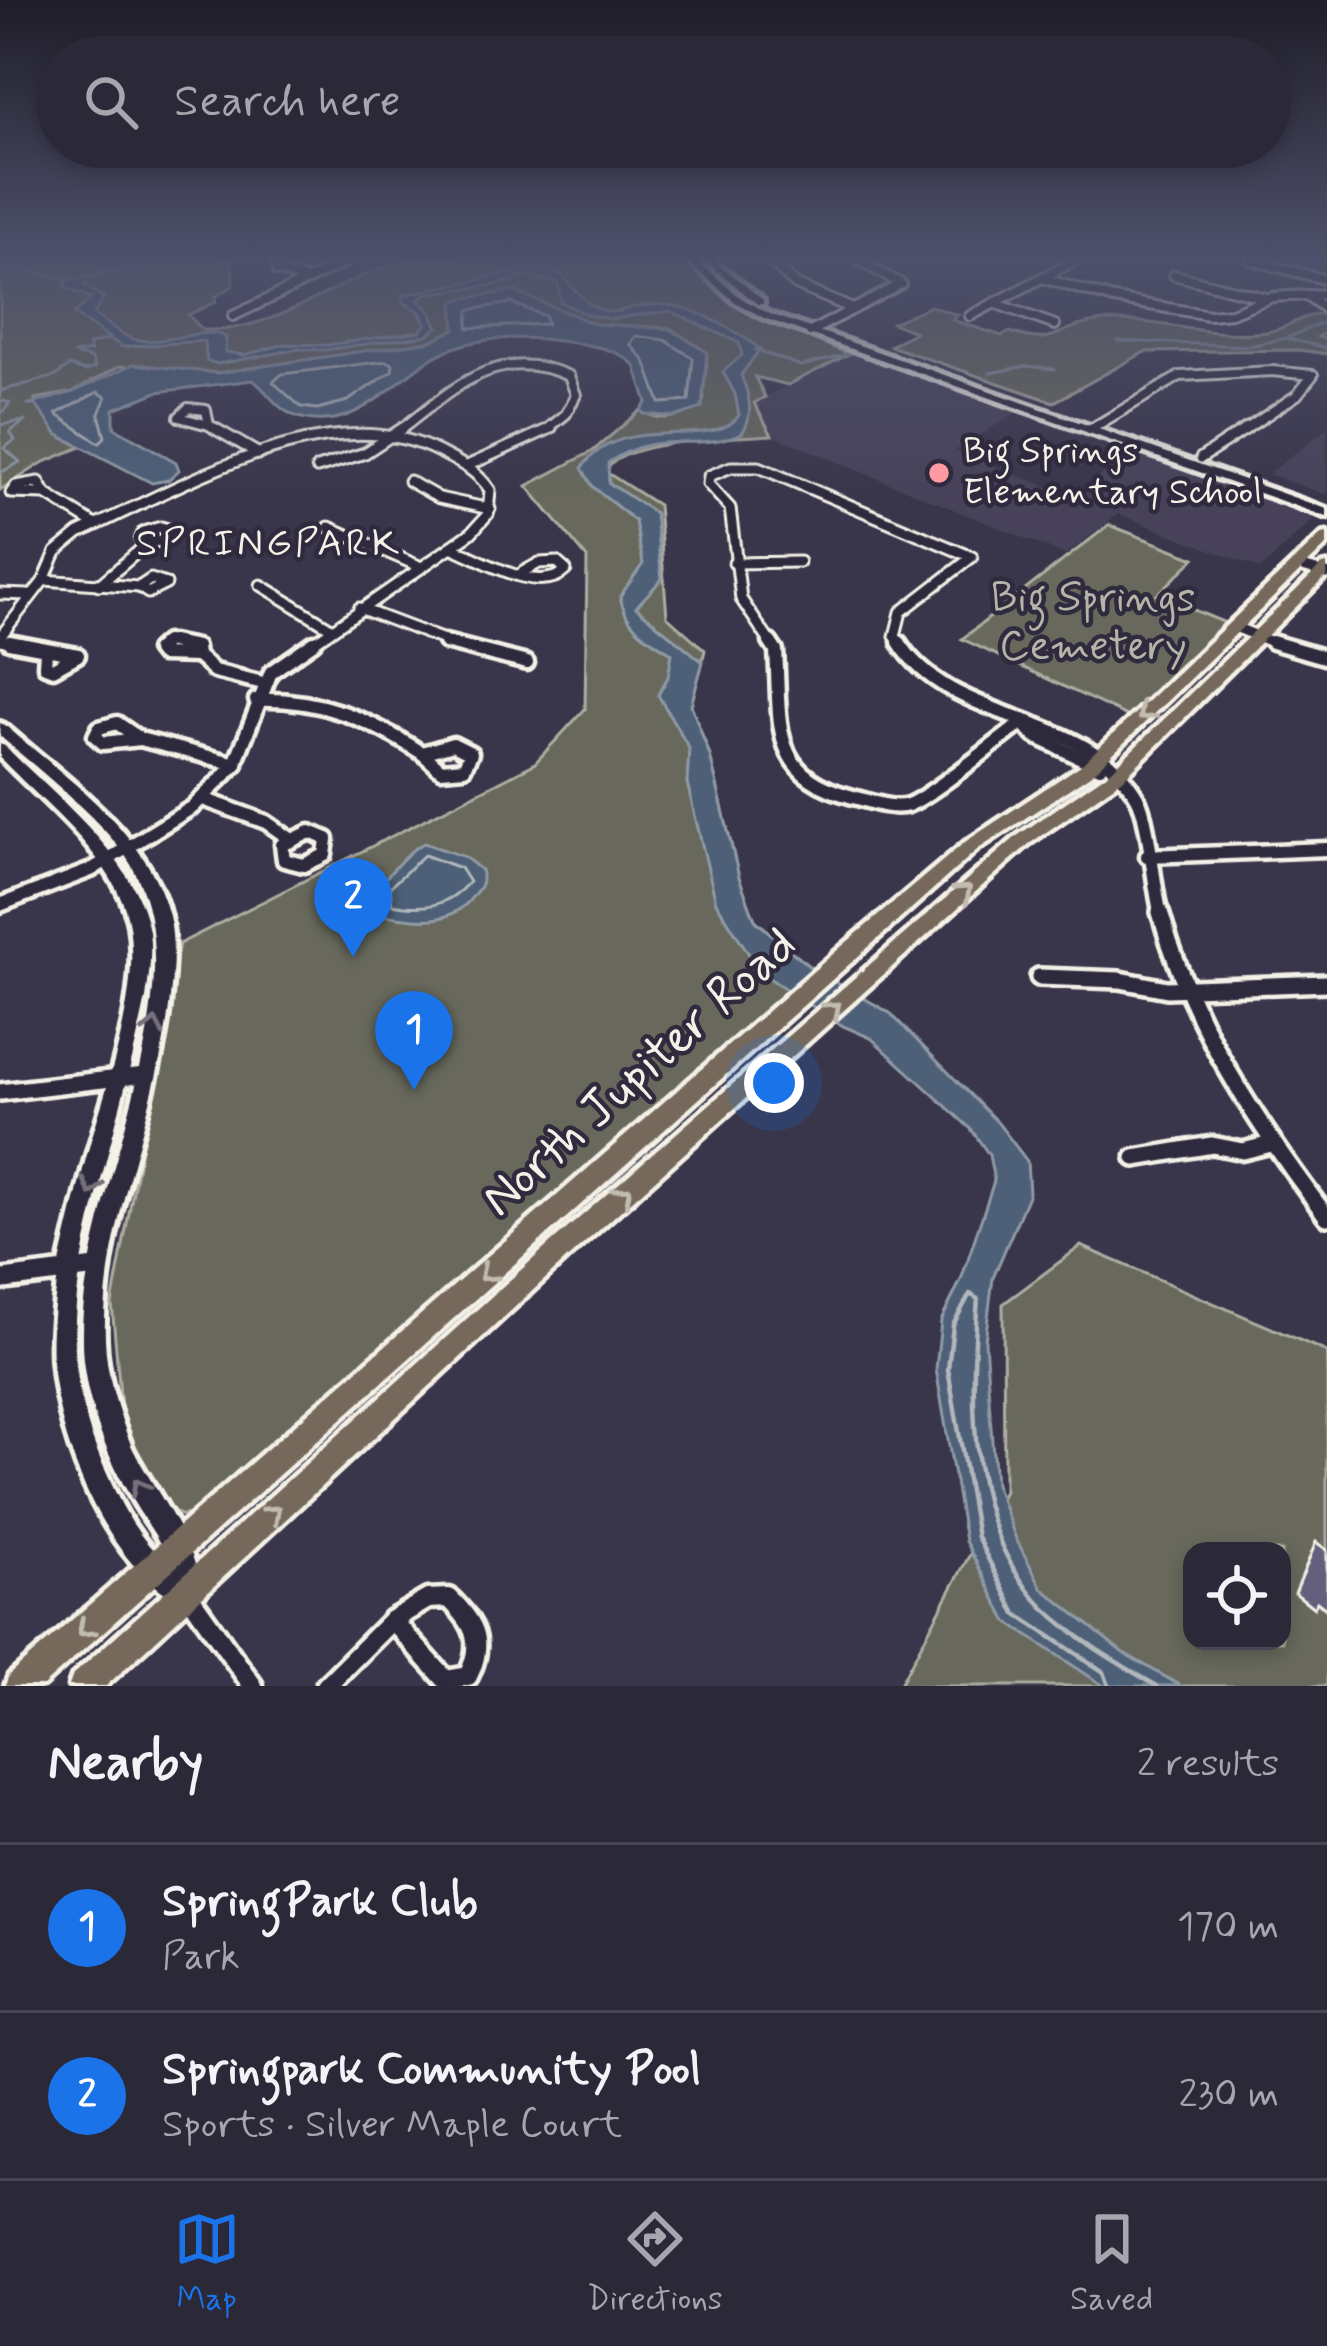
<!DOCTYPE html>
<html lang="en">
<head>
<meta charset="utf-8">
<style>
	:root { --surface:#2b2838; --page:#333040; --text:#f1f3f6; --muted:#a6a6ae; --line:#474453; --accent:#1a73e8 }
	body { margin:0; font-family:Mynerve,sans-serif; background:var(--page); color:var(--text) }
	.controls { position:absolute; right:36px; bottom:36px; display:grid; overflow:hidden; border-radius:24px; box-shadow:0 6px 18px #0003 }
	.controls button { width:108px; height:108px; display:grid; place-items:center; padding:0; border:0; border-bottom:3px solid var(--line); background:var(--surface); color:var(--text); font:60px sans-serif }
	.you { position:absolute; left:774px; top:1083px; width:42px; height:42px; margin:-30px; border:9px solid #fff; border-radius:50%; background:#1a73e8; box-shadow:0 0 0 18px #1a73e833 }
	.badge { display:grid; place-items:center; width:78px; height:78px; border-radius:50%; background:var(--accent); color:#fff; font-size:39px; font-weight:700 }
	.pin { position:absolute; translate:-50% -99px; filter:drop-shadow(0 3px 6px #0008) }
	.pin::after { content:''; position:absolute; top:63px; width:42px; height:36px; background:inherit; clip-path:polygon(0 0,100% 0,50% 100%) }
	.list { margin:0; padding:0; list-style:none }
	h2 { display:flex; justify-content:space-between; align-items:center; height:156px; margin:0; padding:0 48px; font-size:51px }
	h2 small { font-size:39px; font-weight:400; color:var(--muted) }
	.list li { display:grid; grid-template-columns:78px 1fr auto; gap:36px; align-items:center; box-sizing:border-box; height:168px; padding:0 48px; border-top:3px solid var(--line) }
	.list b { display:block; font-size:45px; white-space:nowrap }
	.list p { margin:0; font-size:39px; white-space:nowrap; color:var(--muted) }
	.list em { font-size:39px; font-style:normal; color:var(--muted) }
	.icon { flex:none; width:66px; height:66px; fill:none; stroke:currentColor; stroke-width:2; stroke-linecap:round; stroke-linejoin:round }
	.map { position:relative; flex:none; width:1327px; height:1686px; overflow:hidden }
	.search { position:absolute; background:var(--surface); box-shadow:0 6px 18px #0003; left:36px; right:36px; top:36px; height:132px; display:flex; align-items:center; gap:30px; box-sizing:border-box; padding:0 42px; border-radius:66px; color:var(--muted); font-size:45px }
	.sheet { height:492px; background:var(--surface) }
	nav { display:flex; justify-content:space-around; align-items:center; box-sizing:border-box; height:168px; border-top:3px solid var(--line); background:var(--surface); font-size:33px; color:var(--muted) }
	nav a { display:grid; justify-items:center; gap:6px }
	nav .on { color:var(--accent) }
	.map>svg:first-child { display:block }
	.built { fill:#46425a }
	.green { fill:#67695b; stroke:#aeada2; stroke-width:3; fill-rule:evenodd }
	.water { fill:#4d6078; stroke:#909aa5; stroke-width:3 }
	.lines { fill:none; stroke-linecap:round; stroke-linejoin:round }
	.shore-far1 { stroke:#b1b7bb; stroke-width:3 }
	.shore { stroke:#b1b7bb; stroke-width:4.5 }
	.stream { stroke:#909aa5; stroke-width:3 }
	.building { fill:#63607e; stroke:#f4f1e8; stroke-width:3 }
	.street-far4-casing { stroke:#f4f1e8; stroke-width:14 }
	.street-far3-casing { stroke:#f4f1e8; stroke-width:15 }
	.street-far2-casing { stroke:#f4f1e8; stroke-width:21 }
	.street-far1-casing { stroke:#f4f1e8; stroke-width:24 }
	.street-casing { stroke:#f4f1e8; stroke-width:27 }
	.secondary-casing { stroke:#f4f1e8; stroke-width:10 }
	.primary-casing { stroke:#f4f1e8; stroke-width:9 }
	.street-far4 { stroke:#2f2a3d; stroke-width:8 }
	.street-far3 { stroke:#2f2a3d; stroke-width:9 }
	.street-far2 { stroke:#2f2a3d; stroke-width:12 }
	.street-far1 { stroke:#2f2a3d; stroke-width:15 }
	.street { stroke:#2f2a3d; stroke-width:18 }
	.secondary { fill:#2f2a3d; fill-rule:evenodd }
	.primary { fill:#76695c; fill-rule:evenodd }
	.oneway { stroke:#c2bbb0 }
	.oneway2 { stroke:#747079 }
	.poi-dot { fill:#ff9aa2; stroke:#2f2a3d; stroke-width:4.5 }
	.labels { text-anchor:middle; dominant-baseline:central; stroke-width:9; stroke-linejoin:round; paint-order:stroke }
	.far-poi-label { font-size:36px; fill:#f4f1e8; stroke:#2f2a3d; text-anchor:start }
	.far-neighbourhood-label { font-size:39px; letter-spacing:3px; fill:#f4f1e8; stroke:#2f2a3d }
	.park-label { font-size:42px; fill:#b5b4a9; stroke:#2f2a3d }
	.near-street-label { font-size:51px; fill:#f4f1e8; stroke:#2f2a3d }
</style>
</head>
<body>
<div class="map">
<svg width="1327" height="1686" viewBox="0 0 1327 1686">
	<rect width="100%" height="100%" fill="#39354a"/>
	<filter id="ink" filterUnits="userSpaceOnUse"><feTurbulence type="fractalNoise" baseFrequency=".00833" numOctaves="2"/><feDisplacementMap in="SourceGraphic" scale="24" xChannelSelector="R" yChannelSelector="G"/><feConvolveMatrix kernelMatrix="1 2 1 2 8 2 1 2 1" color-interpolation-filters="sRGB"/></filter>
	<g filter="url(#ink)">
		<!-- built -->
		<g class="built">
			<polygon points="849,354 884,361 1020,410 955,451 1072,496 1133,453 1311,515 1313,520 1261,569 1118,514 1065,555 772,435 753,403"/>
			<polygon points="1327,428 1327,495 1268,474"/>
		</g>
		<!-- green -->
		<g class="green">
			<path d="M0,260H232L233,286L215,297L216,302L188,315L203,330C280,333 337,276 410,260H682L697,266L742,310L849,354L788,385L755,377L765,397L754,403L772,435C737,438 617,439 606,472L658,505L667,616L705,650L691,705L710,756L739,878L755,920L812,969L197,1511L182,1516L168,1508L140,1460L121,1407L112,1304L179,944L534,764L585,709L587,558L527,486L593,451L641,410C662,425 687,417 704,399C701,383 710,367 706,352L670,328L595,324L513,291L454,304L455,329L431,341L217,373L120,366L73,392L35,399L57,434L81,447L42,463L0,490Z"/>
			<path d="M930,306L958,315L952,320L1002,336L1010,332C1055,347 1050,331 1090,323C1144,313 1207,340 1266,332C1289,329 1300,314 1327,313V332L1318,337L1327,340V354L1299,350L1145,352L1054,402L890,346L915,332L892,323Z"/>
			<polygon points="1109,525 1195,558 1157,595 1228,624 1129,717 962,639"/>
			<path d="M1081,1246L1327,1352V1686H899L1004,1491L1003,1304ZM1192,1551H1282V1641H1192Z"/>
		</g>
		<!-- water -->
		<g class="water">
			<path d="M155,260H175L86,279L84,285L104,298L94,314C104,321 115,330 126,336C148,349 190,331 215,333L226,337L225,352L244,355L285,344L328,345L420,331L426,324L419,311L403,302V295L537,268L562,275C615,341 613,296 676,306C701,311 740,333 760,349L741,375C749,395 755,414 742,433C694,454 659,427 608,463L609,483L655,513L662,579L636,607L703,662L691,705L710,756L739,877L755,920L812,969L890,1013L998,1123L1027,1161L1029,1193L993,1278L985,1341L995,1484L1016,1539L1042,1588L1122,1652L1181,1686H1104L1007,1622L965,1541L936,1369L941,1321L961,1280L994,1181L989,1155L971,1129L871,1038L843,1026L761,973L716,902L687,783L689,748L658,695L668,677L672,653C647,638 625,626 620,596L643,564L635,521L593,487L582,468C620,409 716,453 739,415L735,394L723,372L742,355L739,343L670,311L610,319L588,315L561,302L558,283L525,276L495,285L425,294L418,300L429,309L438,327L427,335L325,350L299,349L218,364L207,361L204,341L122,347L74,314L91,298L65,288L66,281Z"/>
			<path d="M513,291L595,324L670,329L707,352L702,408L675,417L644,414L641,410L647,402L635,366C619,348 589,345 567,342C529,336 483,336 448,350C397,371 364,433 302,418C277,412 271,394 253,380L157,392L114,409V427L176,462L179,470L168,480L152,483L57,434L36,405H27L73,392L134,364L217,373L431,341L455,329L453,304L460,299Z"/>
			<path d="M424,843L465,857L481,870C484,883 481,886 473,896C451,926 418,921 385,915L375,898L359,897C385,889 398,855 424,843Z"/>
		</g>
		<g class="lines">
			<!-- shore-far1 -->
			<g class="shore-far1">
				<polygon points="511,303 545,316 547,324 468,328 469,310"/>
				<polygon points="636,336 665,340 693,358 689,401 660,403 645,361 630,344"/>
				<polygon points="387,361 393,364 392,371 348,401 317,409 301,407 273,382 282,374"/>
				<polygon points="98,392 106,397 99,414 105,437 99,443 56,414"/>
				<path d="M424,855L460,868L469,882C447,907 424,910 392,904L390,887Z"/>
			</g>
			<!-- shore -->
			<path class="shore" d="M1109,1686L1104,1672L1016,1614L977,1537L948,1369L953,1325L970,1294L978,1299C969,1398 967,1531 1043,1607C1076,1639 1118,1663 1157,1686"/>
			<!-- stream -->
			<g class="stream">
				<polyline points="0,266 69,279"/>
				<polyline points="1288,339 1327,348"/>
				<polyline points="1118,341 1249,346 1287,338 1326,321"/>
				<polyline points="755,350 801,366 849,354"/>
				<polyline points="990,373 1026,366 1054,369"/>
				<polyline points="0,391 56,376 69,366 85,371 95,368 92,359 74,354 91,351 88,345 110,339"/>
				<polyline points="0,400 10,403 0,415"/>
				<polyline points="0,425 25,421 10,432 15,440 4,448 20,462 0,473"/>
			</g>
		</g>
		<!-- building -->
		<polygon class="building" points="1316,1542 1327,1550 1327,1610 1317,1602 1314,1608 1295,1593"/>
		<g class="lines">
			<!-- street-far4 casing -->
			<g class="street-far4-casing">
				<g id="street-far4">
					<polyline points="276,260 277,271 305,279"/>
					<polyline points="768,260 796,285 853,309"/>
					<polyline points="1251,260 1327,280"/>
					<polyline points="1174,275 1266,298"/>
					<polyline points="1042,278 1114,299 1209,315 1231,313 1272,297 1327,294"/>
					<polyline points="1306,295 1327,310"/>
					<polyline points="994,303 1055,325"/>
					<polyline points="233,316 350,260"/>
					<polyline points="970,316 1076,260"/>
					<polyline points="810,332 901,284 858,260"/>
					<polygon points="188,408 206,410 209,425 179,417"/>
					<polyline points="209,425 219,431"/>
					<polyline points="1089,430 1180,376 1272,371 1313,375 1297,395 1243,431"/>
					<path d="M399,431C454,388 497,344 569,376L576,395L566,414L545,431"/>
				</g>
			</g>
			<!-- street-far3 casing -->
			<g class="street-far3-casing">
				<g id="street-far3">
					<polyline points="214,428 259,454"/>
					<polyline points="1201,458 1247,428"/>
					<polyline points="467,466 551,428"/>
					<polyline points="317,468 365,453 403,428"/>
					<polyline points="409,481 439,498 490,509"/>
					<polygon points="39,482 46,494 11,493 16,486"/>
					<polyline points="46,494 94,524"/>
					<polygon points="161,527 171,530 167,540 148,543 140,539 143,532"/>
					<polyline points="329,527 421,567"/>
					<path d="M451,547C481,559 539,597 566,570L557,562L539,563L523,572"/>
					<polyline points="734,563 799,562"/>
					<polyline points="1299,566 1327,574"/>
					<polygon points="151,579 166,584 148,593 139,587"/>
					<polyline points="44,580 139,587"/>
					<polyline points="99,585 148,543"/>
					<polyline points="261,585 331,628"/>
					<polyline points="0,594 28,595"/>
					<polyline points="359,608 457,645"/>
					<polyline points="1235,627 1279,645"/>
					<path d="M0,637L44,580L56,552L79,533C181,488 329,395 439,452C460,463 476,470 490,490L488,514L471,533L310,645"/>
					<polyline points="0,640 31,645"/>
					<polyline points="163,645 167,641 186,645"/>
					<polyline points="772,645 741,599 730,508 708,484 709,476 731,467 759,467 972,557 901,612 895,636 901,645"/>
				</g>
			</g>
			<!-- street-far2 casing -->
			<g class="street-far2-casing">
				<g id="street-far2">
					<polyline points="9,642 78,655 53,669 45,666 46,651"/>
					<polyline points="166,642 157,650 161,655 197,656 196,647 171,642"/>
					<polyline points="445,642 527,663"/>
					<path d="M770,642L776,651C781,725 768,775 853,797C869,801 892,810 908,805C930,797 999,740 1022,723"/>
					<path d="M899,642C951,726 1087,710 1137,797C1149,817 1153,885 1161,915"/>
					<polyline points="1272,642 1327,658"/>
					<polyline points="197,656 214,671 263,683"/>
					<path d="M256,700C320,698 369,719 422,753"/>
					<polygon points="117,723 140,739 103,743 95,736 99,728"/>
					<polyline points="1024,725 1035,736 1100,767"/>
					<polyline points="140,739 236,764"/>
					<polygon points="453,744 471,753 464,768 441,770 422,753"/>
					<polyline points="206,800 266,822 289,838"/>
					<polygon points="310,832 327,839 325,855 304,865 284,860 282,845"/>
					<polyline points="1147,856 1327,849"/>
					<polyline points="0,905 91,870 193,807 234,766 271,672 314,642"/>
				</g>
			</g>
			<!-- street-far1 casing -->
			<g class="street-far1-casing">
				<g id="street-far1">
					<path d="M1160,912C1192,1026 1256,1123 1327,1217"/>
					<polyline points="1039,977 1120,980 1167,989 1327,983"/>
					<polyline points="0,1092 145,1075"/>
					<polyline points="1135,1158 1212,1145 1243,1151 1271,1144"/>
				</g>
			</g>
			<!-- street casing -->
			<g class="street-casing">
				<g id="street">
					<polyline points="0,1280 100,1267"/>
					<polyline points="187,1593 253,1686"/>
					<path d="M449,1598C475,1623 485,1642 468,1676L446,1680L392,1620L428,1599Z"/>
					<polyline points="326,1686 392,1620"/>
				</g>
			</g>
			<!-- secondary casing -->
			<g class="secondary-casing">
				<g id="secondary">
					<polygon points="687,260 696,260 741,298 770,314 1327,509 1327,517 764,318 735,302"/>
					<polygon points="705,260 714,260 763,300 763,304 757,304"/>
					<path d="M0,723L5,725C65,778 150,833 169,916C176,945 172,978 169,1007C156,1119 101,1226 105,1339C106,1375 118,1412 131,1445C148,1483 213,1562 196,1601L187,1605C107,1572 58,1442 52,1361C50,1330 55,1299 59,1268C68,1228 77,1190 88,1151C108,1081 151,966 121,898C96,843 41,801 0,758V744L5,746C54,796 137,858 149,931C152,954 149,976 146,998C134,1055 119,1111 104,1168C88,1229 71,1295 75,1359C78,1398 90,1438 107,1474C122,1508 139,1540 168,1564C162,1540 145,1522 133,1501C105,1454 81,1391 82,1336C82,1195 199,1000 135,872C114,828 38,770 0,736Z"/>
				</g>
			</g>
			<!-- primary casing -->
			<g class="primary-casing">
				<g id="primary">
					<polygon points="1327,533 1327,545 1093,773 977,850 43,1686 5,1686 9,1675 841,947 965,842 1081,765 1322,534"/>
					<polygon points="1327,564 1327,576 1123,779 1029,844 569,1257 106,1686 69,1686 73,1675 553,1241 1017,836 1111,771 1322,565"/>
				</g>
			</g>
			<!-- street-far4 -->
			<use href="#street-far4" class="street-far4"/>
			<!-- street-far3 -->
			<use href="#street-far3" class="street-far3"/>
			<!-- street-far2 -->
			<use href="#street-far2" class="street-far2"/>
			<!-- street-far1 -->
			<use href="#street-far1" class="street-far1"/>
			<!-- street -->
			<use href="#street" class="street"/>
			<!-- secondary -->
			<use href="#secondary" class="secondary"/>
			<!-- primary -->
			<use href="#primary" class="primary"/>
		</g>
		<!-- one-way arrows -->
		<defs><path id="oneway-chevron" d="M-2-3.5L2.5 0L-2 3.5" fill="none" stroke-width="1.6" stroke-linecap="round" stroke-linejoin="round" transform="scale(3)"/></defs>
		<g class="oneway">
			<use href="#oneway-chevron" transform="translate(1145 713) rotate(136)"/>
			<use href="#oneway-chevron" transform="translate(964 892) rotate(-41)"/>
			<use href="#oneway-chevron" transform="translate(833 1009) rotate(-42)"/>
			<use href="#oneway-chevron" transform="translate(624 1194) rotate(-41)"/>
			<use href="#oneway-chevron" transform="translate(487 1274) rotate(139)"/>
			<use href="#oneway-chevron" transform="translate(273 1513) rotate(-42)"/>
			<use href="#oneway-chevron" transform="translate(85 1629) rotate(138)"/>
		</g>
		<g class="oneway2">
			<use href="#oneway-chevron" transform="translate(154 1027) rotate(-79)"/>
			<use href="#oneway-chevron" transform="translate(92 1187) rotate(104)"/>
			<use href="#oneway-chevron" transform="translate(139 1487) rotate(-118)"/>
		</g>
	</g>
	<!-- sky -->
	<linearGradient id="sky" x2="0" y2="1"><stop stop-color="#1f1d29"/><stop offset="0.52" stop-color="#4e516b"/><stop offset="1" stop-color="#4e516b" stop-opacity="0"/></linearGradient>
	<rect width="1327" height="496" fill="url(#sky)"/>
	<!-- markers -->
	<circle class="poi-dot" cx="939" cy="473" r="12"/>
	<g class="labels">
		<!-- far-poi labels -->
		<g class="far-poi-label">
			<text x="963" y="452">Big Springs<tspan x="963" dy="41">Elementary School</tspan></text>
		</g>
		<!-- far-neighbourhood labels -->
		<g class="far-neighbourhood-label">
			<text x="269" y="544">SPRINGPARK</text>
		</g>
		<!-- park labels -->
		<g class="park-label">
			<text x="1093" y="599">Big Springs<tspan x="1093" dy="48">Cemetery</tspan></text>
		</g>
		<!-- near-street labels -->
		<g class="near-street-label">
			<text transform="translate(640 1073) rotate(-42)">North Jupiter Road</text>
		</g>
	</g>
</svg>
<div class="controls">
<button><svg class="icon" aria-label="locate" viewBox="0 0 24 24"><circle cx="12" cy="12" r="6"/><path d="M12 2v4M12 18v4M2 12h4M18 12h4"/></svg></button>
</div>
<div class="you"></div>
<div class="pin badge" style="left:414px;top:1090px">1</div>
<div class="pin badge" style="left:353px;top:957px">2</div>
<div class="search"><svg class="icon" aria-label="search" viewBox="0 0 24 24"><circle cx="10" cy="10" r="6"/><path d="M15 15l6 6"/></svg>Search here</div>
</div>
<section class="sheet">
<h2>Nearby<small>2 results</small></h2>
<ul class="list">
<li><span class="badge">1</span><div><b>SpringPark Club</b><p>Park</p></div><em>170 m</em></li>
<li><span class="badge">2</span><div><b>Springpark Community Pool</b><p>Sports · Silver Maple Court</p></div><em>230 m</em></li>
</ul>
</section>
<nav>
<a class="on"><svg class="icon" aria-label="map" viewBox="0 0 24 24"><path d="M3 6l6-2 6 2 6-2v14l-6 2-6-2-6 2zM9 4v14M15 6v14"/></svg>Map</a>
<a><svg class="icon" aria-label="directions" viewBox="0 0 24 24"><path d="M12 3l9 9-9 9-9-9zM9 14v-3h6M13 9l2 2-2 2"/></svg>Directions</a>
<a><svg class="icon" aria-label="saved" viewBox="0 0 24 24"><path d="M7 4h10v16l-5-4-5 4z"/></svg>Saved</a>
</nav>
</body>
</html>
